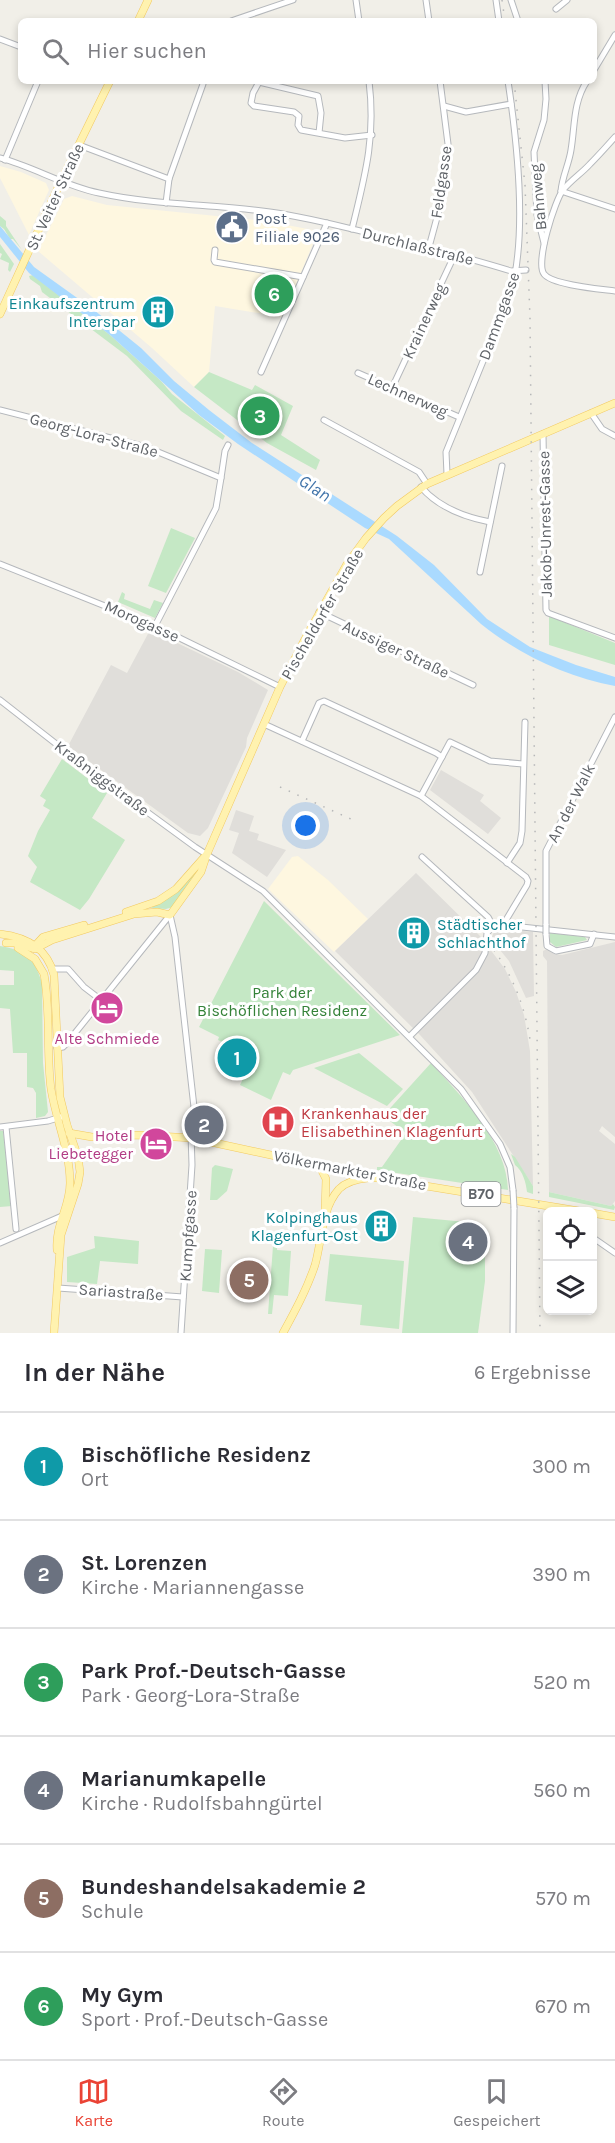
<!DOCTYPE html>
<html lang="de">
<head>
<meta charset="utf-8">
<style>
	:root { --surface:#fff; --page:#f7f7f7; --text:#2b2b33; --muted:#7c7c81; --line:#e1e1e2; --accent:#ea4335 }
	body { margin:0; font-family:Karla,sans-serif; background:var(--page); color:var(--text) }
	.controls { position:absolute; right:18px; bottom:18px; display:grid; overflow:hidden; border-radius:9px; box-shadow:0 3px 9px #0003 }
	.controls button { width:54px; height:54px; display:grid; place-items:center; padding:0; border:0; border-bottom:2px solid var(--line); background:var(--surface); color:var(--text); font:30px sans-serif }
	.you { position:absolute; left:306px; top:826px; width:21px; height:21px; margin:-15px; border:4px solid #fff; border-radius:50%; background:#1a73e8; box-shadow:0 0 0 9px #1a73e833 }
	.badge { display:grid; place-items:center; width:39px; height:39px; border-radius:50%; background:var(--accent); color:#fff; font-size:20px; font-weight:700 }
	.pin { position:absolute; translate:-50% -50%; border:3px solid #fff; box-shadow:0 2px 6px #0006 }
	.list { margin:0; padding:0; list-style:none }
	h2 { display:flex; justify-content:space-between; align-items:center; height:78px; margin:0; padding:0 24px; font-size:26px }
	h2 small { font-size:20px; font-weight:400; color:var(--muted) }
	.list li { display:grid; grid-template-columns:39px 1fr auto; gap:18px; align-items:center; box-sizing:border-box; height:108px; padding:0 24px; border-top:2px solid var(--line) }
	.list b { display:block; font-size:22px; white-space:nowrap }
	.list p { margin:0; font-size:20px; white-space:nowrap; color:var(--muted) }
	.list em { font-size:20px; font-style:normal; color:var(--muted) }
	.icon { flex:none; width:33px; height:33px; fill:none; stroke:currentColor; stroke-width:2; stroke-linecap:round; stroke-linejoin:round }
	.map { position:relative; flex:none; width:615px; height:1333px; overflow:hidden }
	.search { position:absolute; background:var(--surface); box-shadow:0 3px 9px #0003; left:18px; right:18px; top:18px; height:66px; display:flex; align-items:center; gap:15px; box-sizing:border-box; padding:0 21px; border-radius:9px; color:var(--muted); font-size:22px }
	.sheet { height:726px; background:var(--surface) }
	nav { display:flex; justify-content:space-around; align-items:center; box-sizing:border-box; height:84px; border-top:2px solid var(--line); background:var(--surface); font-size:16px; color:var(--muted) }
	nav a { display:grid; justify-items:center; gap:3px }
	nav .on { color:var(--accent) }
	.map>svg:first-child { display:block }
	.commercial { fill:#fef7e0 }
	.industrial { fill:#e0deda }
	.green { fill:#c5e8c5 }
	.water { fill:#aadaff }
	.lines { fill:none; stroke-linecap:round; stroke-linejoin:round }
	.minor-casing { stroke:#b5b8bc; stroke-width:7 }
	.major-casing { stroke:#f2c960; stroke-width:8 }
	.minor { stroke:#fff; stroke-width:5 }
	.major { stroke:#fff2af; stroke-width:7 }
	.rail { stroke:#b6b7b8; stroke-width:1.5; stroke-dasharray:1.5 8; stroke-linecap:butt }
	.minor-bridge-casing { stroke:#b5b8bc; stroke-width:7; stroke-linecap:butt }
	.minor-bridge { stroke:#fff; stroke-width:5 }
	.labels { text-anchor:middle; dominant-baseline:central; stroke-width:6; stroke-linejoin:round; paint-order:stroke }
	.shield { fill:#fff; stroke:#8f9295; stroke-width:1.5 }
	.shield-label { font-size:15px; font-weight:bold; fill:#5f6368 }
	.street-label { font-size:16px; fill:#5f6368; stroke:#fff }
	.service-label { font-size:16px; fill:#4e5e75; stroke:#fff; text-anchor:start }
	.culture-label { font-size:16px; fill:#0d838f; stroke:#fff; text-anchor:end }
	.park-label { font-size:16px; fill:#348238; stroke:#fff }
	.hotel-label { font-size:16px; fill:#b23c85; stroke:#fff }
	.health-label { font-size:16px; fill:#be3a42; stroke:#fff; text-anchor:start }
	.water-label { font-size:18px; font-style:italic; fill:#4174aa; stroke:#fff }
</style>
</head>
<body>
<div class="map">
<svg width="615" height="1333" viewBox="0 0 615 1333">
	<rect width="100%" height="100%" fill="#f1efe8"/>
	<!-- commercial -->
	<g class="commercial">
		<polygon points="0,166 21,172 46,183 49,190 29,235 0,178"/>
		<polygon points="72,196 107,205 266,221 318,231 283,317 215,306 209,372 194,387 152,348 38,251 64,199"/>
		<polygon points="298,856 328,880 368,919 334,952 268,889 292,857"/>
	</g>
	<!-- industrial -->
	<g class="industrial">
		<polygon points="150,630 238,672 268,690 247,738 246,747 208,828 200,836 188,833 68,746 111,665 127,673"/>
		<polygon points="441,770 484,795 480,801 501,818 488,834 430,790"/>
		<polygon points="236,810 254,816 249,831 259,834 257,840 286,850 267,877 232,853 239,833 229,830"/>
		<polygon points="416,873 480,936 505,969 516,992 524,1015 530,1051 533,1186 472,1092 420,1035 335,951"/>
		<polygon points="500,929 533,932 534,996 526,998 509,961 491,939 494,932"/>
		<polygon points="615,942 615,1137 602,1126 599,1131 615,1144 615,1201 611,1206 549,1192 547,961 543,956 543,951 547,949 554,954 562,955"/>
	</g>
	<!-- green -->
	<g class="green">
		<polygon points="0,216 6,221 6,226 22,250 13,239 10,239 4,229 0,226"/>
		<polygon points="0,244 14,264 10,272 8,270 9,263 0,259 2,254 0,253"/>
		<polygon points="33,275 110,335 161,381 172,394 225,436 223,440 181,411 127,356 42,292 40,286 30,279 29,276"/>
		<polygon points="209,372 252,390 255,385 293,406 281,435 320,460 316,470 267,443 194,387"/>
		<polygon points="171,528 195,538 166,593 148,586"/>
		<polygon points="122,592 125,594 124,599 150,609 154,600 163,603 155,618 118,602"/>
		<polygon points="549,616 615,643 615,665 549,645"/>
		<polygon points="62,759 107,793 92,818 125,840 89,899 80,910 30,882 37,867 28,856 38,831 50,810 43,806 46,800 40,796"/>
		<path d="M198,867L200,868L173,907L166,909L151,908C174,894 182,890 198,867Z"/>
		<polygon points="264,901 400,1035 293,1070 290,1075 283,1072 271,1100 240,1085 255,1054 243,1049 241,1051 218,1040 219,1037 199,1027"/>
		<polygon points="550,933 585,937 587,940 556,947 550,942"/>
		<path d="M0,946C25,950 35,959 42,983L43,1063L48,1112L45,1116L36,1118V1093L33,1088L27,1087V1053H13L10,1009L0,1008V985H14V971L0,970Z"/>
		<polygon points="359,1053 403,1089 387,1106 314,1068"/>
		<path d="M431,1063C462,1097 507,1142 508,1190L377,1170V1167H382L406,1133L383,1116Z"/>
		<polygon points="0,1131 3,1131 12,1206 0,1207"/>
		<path d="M511,1154L515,1157L533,1186V1194L527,1192C526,1183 523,1171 515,1165Z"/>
		<polygon points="215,1165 233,1169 227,1191 217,1200 210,1200 212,1168"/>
		<polygon points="549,1192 611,1206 613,1204 615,1207 614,1210 549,1197"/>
		<polygon points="413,1217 477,1223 485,1234 485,1281 478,1333 402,1333"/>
		<polygon points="94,1236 139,1241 138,1264 100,1261 97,1284 67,1282 67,1257 95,1248"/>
		<polygon points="273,1246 277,1246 277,1250 291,1251 288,1296 274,1295 272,1314 268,1314"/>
		<polygon points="205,1249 222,1250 219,1293 202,1291"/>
		<polygon points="330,1254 404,1261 399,1329 360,1325 362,1305 325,1301"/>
	</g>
	<!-- water -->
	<path class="water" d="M0,226L34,267L94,310L141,348L174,381L209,410L252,443L397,536L434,565L487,619L530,647L576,665L615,677V686C566,677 520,655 481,624L389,539L365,528L238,444L199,415L110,335L29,273L0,237Z"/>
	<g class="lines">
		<!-- minor casing -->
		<g class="minor-casing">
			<g id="minor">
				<polyline points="356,0 359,21"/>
				<polyline points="426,0 429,21"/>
				<polyline points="496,0 499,21"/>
				<polyline points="511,0 518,21"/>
				<polyline points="556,9 567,0"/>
				<polyline points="231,21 293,0"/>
				<polyline points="0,39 21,47"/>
				<polyline points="594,70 615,35"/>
				<polyline points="444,106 466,112 511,104"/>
				<polyline points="319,133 321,113 318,96 259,82 253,93 251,103 254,106 294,112 299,116 298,125 301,130 345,138 372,135"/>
				<path d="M615,137C607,146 599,155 590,164C582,173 571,180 563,190C555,200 535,263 544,274C552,285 600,289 615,291"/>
				<polyline points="79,145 169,179"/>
				<path d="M0,158C34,167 64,186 99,193C153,205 208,204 262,211C297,215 331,224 365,232C414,244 463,256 511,271L526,270"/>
				<polyline points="5,160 38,81"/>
				<path d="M561,191C562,177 569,164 571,150C575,126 573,102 587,81"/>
				<polyline points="561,191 615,209"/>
				<polyline points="166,203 169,179 203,84"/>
				<path d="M352,229C365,176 376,137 369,81"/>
				<polyline points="544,243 537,215 534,152 544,120 546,99 545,81"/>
				<polyline points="429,247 442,199 448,144 440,81"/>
				<polyline points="215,250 214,260 215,262 303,277"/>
				<polyline points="261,372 327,223"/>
				<polyline points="358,373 459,417"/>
				<polyline points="392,388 455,254"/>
				<polyline points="0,410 146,447 221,478 216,508 155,626"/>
				<polyline points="591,413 602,429 615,436"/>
				<polyline points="324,420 419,472 427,484"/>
				<polyline points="543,434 546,610 548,613 615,638"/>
				<path d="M447,474L446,452L510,295C528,237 517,141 508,81"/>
				<polyline points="221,478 225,451 228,445"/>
				<path d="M421,487C439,508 464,517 490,522"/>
				<polyline points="0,564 155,626 280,687"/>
				<polyline points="480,572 502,466"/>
				<polyline points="319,612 473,685"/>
				<polyline points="0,700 87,768 195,847 263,891 461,1089 500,1144 510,1167 513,1190"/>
				<polyline points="264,724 421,796 526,877 528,881 527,885 503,925"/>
				<polyline points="302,741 319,703 324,701 436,753 442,757"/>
				<polyline points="421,796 450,742 490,761 523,764"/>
				<polyline points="422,857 488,917 493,926"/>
				<polyline points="507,863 520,843 522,831 525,722"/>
				<polyline points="170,915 175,937 195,1116 191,1133 192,1165 181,1333"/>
				<polyline points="546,925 546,851 615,717"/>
				<polyline points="546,934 547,946 556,951 590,944 594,934"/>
				<polyline points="52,969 68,969 84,987 101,1000"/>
				<polyline points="410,1036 476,970 485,953 487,933 493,926 503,925 615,937"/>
				<polyline points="57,1048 63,1047 67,1043 170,915"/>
				<polyline points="0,1127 48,1121 64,1116"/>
				<polyline points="6,1127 16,1229"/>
				<polyline points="592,1237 615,1253"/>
				<polyline points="0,1243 62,1216"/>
				<polyline points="58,1288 183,1297"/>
				<polyline points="513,1333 514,1208"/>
			</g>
		</g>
		<!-- major casing -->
		<g class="major-casing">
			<g id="major">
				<polyline points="138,21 148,0"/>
				<polyline points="0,314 61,181 110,81"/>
				<polyline points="126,912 158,901 176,889 207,854"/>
				<path d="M0,934C27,937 47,948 54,975L60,1097L67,1125L78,1157L80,1172L78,1184L61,1235L54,1333"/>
				<polyline points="6,943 14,943 35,949 52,940 134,914 157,912 170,915 201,872 207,854 280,687 306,637 347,564 366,538 384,518 397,506 427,484 615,403"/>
				<path d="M18,948L35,959L44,974C51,1012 46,1051 51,1089C56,1121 70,1150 70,1183C70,1208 55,1224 57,1250"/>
				<polyline points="33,948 43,937 84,925"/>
				<polyline points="69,1133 92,1137 141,1135 192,1138 377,1178 585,1212"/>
				<polyline points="320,1167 326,1179 325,1211"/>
				<polyline points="592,1213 615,1217"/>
				<path d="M283,1333C295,1311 307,1289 315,1265C322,1241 321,1209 339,1189C347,1181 357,1179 368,1178"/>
			</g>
		</g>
		<!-- minor -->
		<use href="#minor" class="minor"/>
		<!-- major -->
		<use href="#major" class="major"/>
		<!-- rail -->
		<g class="rail">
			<polyline points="502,0 505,21"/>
			<polyline points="514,81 525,185 530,318 540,1333"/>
			<polyline points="280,787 353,820"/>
			<path d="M494,950C515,980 526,1010 531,1046"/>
		</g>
		<!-- minor-bridge casing -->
		<g class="minor-bridge-casing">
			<g id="minor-bridge">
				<polyline points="546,934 546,925"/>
				<polyline points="513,1190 514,1208"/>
			</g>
		</g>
		<!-- minor-bridge -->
		<use href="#minor-bridge" class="minor-bridge"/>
	</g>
	<!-- icons -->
	<defs>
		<g id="civic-disc" transform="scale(1.725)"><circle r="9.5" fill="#5c6f8a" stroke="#fff"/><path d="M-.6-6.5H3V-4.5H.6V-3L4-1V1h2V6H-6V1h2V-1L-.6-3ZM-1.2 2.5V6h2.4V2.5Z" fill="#fff"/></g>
		<g id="building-disc" transform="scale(1.725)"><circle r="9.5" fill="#0f9aa8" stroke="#fff"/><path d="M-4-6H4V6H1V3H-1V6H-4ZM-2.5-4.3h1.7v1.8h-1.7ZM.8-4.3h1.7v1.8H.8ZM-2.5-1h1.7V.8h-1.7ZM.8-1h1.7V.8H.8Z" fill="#fff"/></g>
		<g id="hotel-disc" transform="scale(1.725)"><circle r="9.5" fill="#d1479c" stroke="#fff"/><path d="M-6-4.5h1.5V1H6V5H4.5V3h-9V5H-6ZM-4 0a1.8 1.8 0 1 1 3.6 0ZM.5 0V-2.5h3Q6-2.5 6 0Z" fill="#fff"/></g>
		<g id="hospital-disc" transform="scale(1.725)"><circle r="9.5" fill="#e0444e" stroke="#fff"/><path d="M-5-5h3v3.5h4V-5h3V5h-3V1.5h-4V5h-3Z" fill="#fff"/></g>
	</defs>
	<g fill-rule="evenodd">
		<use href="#civic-disc" x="232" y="227"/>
		<use href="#building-disc" x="158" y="312"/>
		<use href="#building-disc" x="414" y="933"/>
		<use href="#hotel-disc" x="107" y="1008"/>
		<use href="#hospital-disc" x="278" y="1122"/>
		<use href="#hotel-disc" x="156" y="1144"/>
		<use href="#building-disc" x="381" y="1226"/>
	</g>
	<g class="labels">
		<!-- shield labels -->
		<rect class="shield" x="461.5" y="1182" width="39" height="24" rx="4.5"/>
		<g class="shield-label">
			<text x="481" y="1194">B70</text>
		</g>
		<!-- street labels -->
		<g class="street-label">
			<text transform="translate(441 182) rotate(-82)">Feldgasse</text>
			<text transform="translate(55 197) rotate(-65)">St. Veiter Straße</text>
			<text transform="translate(538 197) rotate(-95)">Bahnweg</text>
			<text transform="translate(418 246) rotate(14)">Durchlaßstraße</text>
			<text transform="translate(499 316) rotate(-70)">Dammgasse</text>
			<text transform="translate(424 321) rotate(-65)">Krainerweg</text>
			<text transform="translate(408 395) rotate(24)">Lechnerweg</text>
			<text transform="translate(94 435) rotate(15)">Georg-Lora-Straße</text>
			<text transform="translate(545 524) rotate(-91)">Jakob-Unrest-Gasse</text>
			<text transform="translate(322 614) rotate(-60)">Pischeldorfer Straße</text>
			<text transform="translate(142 621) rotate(24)">Morogasse</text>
			<text transform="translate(396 649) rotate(25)">Aussiger Straße</text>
			<text transform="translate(102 778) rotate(37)">Kraßniggstraße</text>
			<text transform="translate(571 803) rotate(-63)">An der Walk</text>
			<text transform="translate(350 1170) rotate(11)">Völkermarkter Straße</text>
			<text transform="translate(188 1236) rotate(-86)">Kumpfgasse</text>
			<text transform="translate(121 1292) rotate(4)">Sariastraße</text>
		</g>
		<!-- service labels -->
		<g class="service-label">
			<text x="255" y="218">Post<tspan x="255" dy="18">Filiale 9026</tspan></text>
		</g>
		<!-- culture labels -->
		<g class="culture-label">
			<text x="135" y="303">Einkaufszentrum<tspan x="135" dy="18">Interspar</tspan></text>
			<text x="437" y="924" text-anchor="start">Städtischer<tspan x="437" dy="18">Schlachthof</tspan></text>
			<text x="358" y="1217">Kolpinghaus<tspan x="358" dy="18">Klagenfurt-Ost</tspan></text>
		</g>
		<!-- park labels -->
		<g class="park-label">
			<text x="282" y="992">Park der<tspan x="282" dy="18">Bischöflichen Residenz</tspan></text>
		</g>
		<!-- hotel labels -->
		<g class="hotel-label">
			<text x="107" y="1038">Alte Schmiede</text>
			<text x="133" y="1135" text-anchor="end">Hotel<tspan x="133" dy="18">Liebetegger</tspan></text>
		</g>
		<!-- health labels -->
		<g class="health-label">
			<text x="301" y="1113">Krankenhaus der<tspan x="301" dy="18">Elisabethinen Klagenfurt</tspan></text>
		</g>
		<!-- water labels -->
		<g class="water-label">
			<text transform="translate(315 488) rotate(33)">Glan</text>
		</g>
	</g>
</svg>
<div class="controls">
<button><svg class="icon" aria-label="locate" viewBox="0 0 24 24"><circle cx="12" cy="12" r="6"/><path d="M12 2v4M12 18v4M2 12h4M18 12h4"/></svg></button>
<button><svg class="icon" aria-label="layers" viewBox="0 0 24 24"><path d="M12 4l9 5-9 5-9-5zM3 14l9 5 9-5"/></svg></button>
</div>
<div class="you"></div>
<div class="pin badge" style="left:237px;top:1058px;background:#0f9aa8">1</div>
<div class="pin badge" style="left:204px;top:1125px;background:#6b7280">2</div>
<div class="pin badge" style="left:260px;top:416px;background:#2e9e5b">3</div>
<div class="pin badge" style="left:468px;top:1242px;background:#6b7280">4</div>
<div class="pin badge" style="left:249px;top:1280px;background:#8d6e63">5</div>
<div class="pin badge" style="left:274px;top:294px;background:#2e9e5b">6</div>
<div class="search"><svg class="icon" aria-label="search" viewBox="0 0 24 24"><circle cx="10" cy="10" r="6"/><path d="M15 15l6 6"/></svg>Hier suchen</div>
</div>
<section class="sheet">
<h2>In der Nähe<small>6 Ergebnisse</small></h2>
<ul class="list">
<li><span class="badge" style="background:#0f9aa8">1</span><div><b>Bischöfliche Residenz</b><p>Ort</p></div><em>300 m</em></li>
<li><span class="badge" style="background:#6b7280">2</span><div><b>St. Lorenzen</b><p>Kirche · Mariannengasse</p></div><em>390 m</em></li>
<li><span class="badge" style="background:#2e9e5b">3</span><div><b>Park Prof.-Deutsch-Gasse</b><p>Park · Georg-Lora-Straße</p></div><em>520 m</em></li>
<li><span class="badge" style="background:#6b7280">4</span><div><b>Marianumkapelle</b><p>Kirche · Rudolfsbahngürtel</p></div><em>560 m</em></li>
<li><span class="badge" style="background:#8d6e63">5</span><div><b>Bundeshandelsakademie 2</b><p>Schule</p></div><em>570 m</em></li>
<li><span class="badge" style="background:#2e9e5b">6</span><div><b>My Gym</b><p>Sport · Prof.-Deutsch-Gasse</p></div><em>670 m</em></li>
</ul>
</section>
<nav>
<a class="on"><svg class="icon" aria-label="map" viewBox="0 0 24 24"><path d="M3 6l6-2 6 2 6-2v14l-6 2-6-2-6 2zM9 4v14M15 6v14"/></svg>Karte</a>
<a><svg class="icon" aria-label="directions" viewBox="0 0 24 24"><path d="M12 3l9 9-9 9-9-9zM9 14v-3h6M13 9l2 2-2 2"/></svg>Route</a>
<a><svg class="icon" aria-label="saved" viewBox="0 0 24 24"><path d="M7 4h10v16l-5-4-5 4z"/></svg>Gespeichert</a>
</nav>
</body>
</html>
